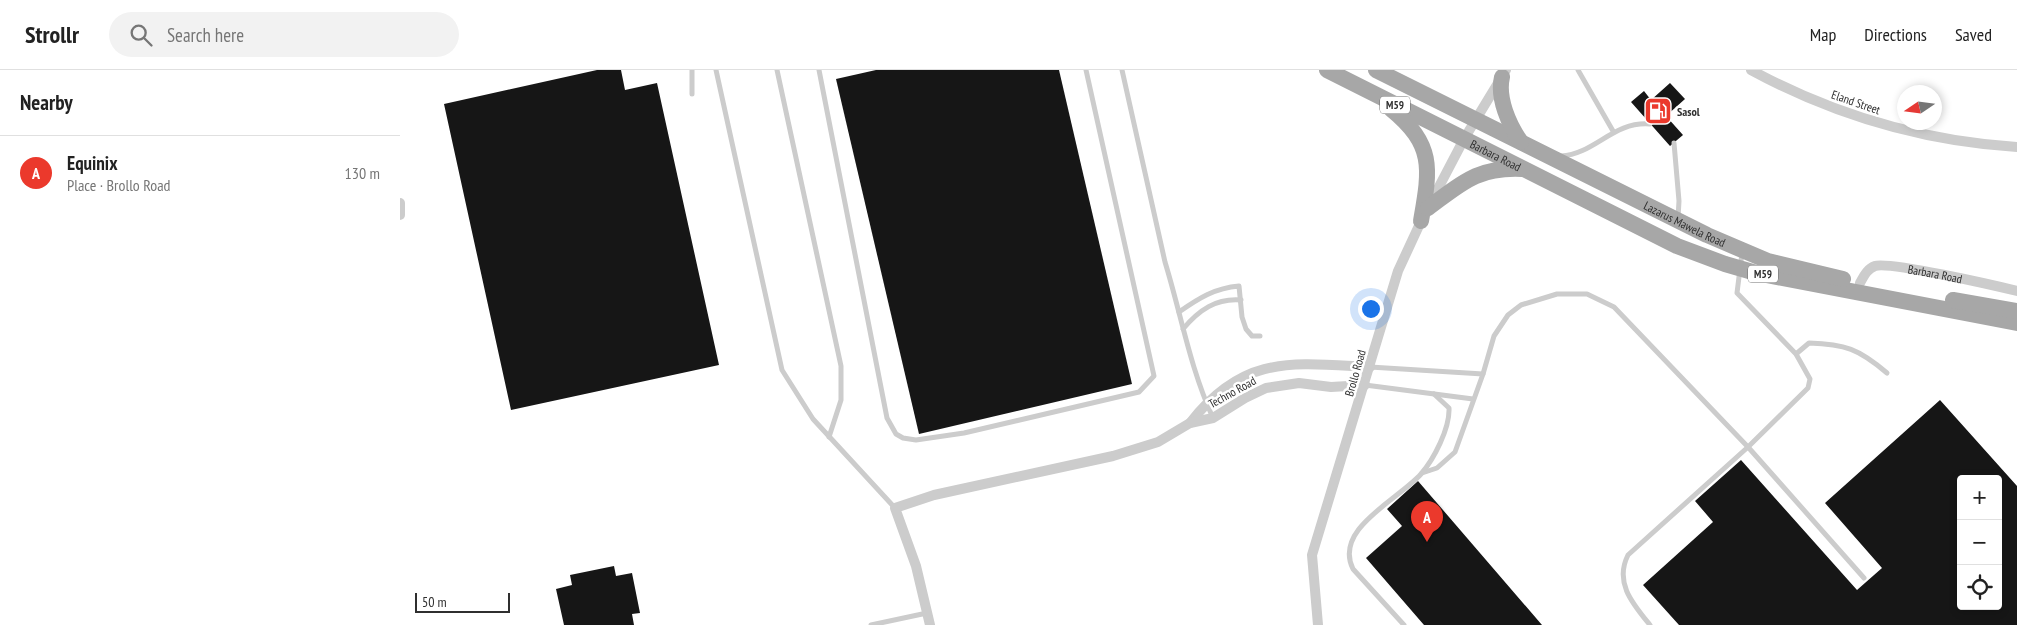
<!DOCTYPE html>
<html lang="en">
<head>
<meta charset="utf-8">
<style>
	:root { --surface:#fff; --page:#f2f2f2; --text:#222; --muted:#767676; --line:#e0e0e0; --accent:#eb392c }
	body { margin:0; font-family:"PT Sans Narrow",sans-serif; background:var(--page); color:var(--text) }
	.controls { position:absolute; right:15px; bottom:15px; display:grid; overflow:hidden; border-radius:5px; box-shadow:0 2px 8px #0003 }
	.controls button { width:45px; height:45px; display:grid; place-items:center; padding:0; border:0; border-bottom:1px solid var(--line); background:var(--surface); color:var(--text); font:25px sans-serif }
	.compass { position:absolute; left:1497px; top:15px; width:45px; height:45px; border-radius:50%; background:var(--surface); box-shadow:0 2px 8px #0003; rotate:257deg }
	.scale { position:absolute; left:15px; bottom:12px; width:95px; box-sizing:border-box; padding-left:5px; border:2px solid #2f2f2f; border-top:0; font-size:14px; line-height:18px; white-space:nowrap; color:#2f2f2f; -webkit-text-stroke:4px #fff; paint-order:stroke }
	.you { position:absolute; left:970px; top:238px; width:18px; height:18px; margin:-12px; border:4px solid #fff; border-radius:50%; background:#1a73e8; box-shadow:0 0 0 8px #1a73e833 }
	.badge { display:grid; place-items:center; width:32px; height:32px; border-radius:50%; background:var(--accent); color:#fff; font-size:16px; font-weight:700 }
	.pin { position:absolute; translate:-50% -41px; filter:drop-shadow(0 1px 2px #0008) }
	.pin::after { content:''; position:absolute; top:26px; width:18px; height:15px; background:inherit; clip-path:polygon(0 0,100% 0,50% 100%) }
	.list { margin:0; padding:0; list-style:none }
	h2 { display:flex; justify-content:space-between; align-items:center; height:65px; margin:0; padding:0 20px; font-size:21px }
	h2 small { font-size:16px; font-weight:400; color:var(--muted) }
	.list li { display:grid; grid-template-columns:32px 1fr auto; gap:15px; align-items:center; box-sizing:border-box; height:75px; padding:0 20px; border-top:1px solid var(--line) }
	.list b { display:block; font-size:19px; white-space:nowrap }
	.list p { margin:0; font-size:16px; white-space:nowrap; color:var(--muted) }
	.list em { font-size:16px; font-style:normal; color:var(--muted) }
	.icon { flex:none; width:28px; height:28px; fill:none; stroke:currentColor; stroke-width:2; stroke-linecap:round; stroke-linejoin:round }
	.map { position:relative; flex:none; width:1617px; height:555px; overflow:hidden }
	header { display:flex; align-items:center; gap:30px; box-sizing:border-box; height:70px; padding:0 25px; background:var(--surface); border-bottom:1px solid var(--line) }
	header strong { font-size:24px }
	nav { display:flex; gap:28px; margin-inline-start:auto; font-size:18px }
	.search { width:350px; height:45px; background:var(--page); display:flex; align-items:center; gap:12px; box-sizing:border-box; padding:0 18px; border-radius:28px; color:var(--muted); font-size:19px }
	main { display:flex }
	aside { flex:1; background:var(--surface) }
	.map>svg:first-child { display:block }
	.building { fill:#161616; fill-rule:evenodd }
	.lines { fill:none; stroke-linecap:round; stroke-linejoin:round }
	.service { stroke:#ccc; stroke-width:5 }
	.minor { stroke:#ccc; stroke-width:10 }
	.primary { stroke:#a7a7a7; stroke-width:16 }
	.labels { text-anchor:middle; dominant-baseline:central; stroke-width:5; stroke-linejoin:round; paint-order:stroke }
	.shield { fill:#fff; stroke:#6d6d6d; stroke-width:1 }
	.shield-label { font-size:11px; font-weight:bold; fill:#2f2f2f }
	.street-label { font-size:12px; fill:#2f2f2f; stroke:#fff }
	.poi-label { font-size:12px; font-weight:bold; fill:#2f2f2f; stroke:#fff; text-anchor:start }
</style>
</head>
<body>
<header>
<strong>Strollr</strong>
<div class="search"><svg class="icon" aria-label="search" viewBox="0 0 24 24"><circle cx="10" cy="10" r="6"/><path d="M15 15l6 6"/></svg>Search here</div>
<nav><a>Map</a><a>Directions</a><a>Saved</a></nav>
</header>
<main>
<aside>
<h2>Nearby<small></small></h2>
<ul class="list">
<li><span class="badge">A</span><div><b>Equinix</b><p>Place · Brollo Road</p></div><em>130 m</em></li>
</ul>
</aside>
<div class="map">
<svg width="1617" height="555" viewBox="0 0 1617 555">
	<rect width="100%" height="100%" fill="#fff"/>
	<!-- building -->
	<g class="building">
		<polygon points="197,0 221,0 225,20 257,13 319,295 111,340 44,34"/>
		<polygon points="476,0 659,0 732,314 519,364 436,9"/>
		<polygon points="1270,13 1285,29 1266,46 1283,65 1270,76 1231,32 1244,21 1251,30"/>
		<path d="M1540,330L1617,416V555H1279L1243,515L1313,452L1295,431L1341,390L1457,520L1482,498L1425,433ZM1561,409H1598V536H1561Z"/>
		<polygon points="1018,411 1142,555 1024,555 966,488 1002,456 987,439"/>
		<polygon points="214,496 216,506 232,503 240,543 232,544 234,555 164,555 156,519 172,515 170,505"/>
	</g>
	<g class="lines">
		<!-- service -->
		<g class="service">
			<polyline points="316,0 382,300 413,349 495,438"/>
			<polyline points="377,0 441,296 441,330 429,367"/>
			<polyline points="419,0 487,348 496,364 503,368 516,370 564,363 739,322 754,306 686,0"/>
			<path d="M722,0L765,192C781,244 790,298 813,348"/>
			<polyline points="1178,0 1213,61"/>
			<polyline points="292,24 292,0"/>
			<polyline points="1274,73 1279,131 1278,148"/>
			<path d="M1161,86C1195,84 1213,51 1250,54"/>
			<path d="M779,242C799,228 815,218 839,216L842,247L846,259L852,266H860"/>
			<path d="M783,259C799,240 816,228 841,230"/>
			<path d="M1396,284L1409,273C1445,274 1459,279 1487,303"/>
			<polyline points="970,297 1083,304"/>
			<polyline points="965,315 1073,329"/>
			<polyline points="1022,403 1037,398 1055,382 1083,304 1094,266 1108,245 1121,235 1157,224 1187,224 1214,237 1348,377 1408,318 1410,309 1396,284 1337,223 1342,183"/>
			<polyline points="471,555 527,543"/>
			<path d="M1004,555L953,499C933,459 998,430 1021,404C1034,389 1050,358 1049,338L1034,324"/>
			<path d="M1250,555C1233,534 1214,513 1228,485L1348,377L1464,508"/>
		</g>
		<!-- minor -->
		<g class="minor">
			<path d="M1351,0C1434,45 1523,71 1617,77"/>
			<polyline points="1031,132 1064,69 1106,0"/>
			<polyline points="0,133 0,145"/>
			<path id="s1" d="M1460,213C1464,206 1467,199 1475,196C1488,191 1597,216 1617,221"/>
			<path d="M790,353C844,284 892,293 970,297"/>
			<polyline points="530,555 516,496 495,438 534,425 713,386 758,372 790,353 813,348 845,328 866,318 899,313 931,317 965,315"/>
			<polyline points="918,555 912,485 998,201 1023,147"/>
		</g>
		<!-- primary -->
		<g class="primary">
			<path id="s2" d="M927,0L1277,176L1325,194L1356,203L1617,253"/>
			<path id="s3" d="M976,0L1307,165L1368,191L1443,209"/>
			<path d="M1102,7C1097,28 1109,55 1121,72"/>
			<path d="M991,39C1035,75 1030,99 1021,151"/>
			<path d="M1028,138C1062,113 1077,97 1122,99"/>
			<polyline points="1553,230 1617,241"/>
		</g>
	</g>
	<!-- icons -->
	<defs>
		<g id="fuel-square" transform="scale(1.4375)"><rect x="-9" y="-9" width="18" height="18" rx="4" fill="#eb392c" stroke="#fff"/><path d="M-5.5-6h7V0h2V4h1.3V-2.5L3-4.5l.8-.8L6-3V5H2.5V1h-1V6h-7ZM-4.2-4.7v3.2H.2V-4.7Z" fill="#fff"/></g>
	</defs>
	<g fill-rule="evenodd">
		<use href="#fuel-square" x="1258" y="41"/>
	</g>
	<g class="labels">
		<!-- shield labels -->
		<g class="shield">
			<rect x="980" y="26.5" width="30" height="17" rx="4"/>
			<rect x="1348" y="195.5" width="30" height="17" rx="4"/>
		</g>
		<g class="shield-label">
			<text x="995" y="35">M59</text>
			<text x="1363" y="204">M59</text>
		</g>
		<!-- street labels -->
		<g class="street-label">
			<text transform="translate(1456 32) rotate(19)">Eland Street</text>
			<text stroke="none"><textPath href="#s2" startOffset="189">Barbara Road</textPath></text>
			<text stroke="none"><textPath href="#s3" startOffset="345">Lazarus Mawela Road</textPath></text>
			<text stroke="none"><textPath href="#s1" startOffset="84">Barbara Road</textPath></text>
			<text transform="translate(955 303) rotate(-74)">Brollo Road</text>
			<text transform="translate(832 322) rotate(-29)">Techno Road</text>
		</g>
		<!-- poi labels -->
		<g class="poi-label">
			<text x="1277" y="41">Sasol</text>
		</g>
	</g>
</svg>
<div class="controls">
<button>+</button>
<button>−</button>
<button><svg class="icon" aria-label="locate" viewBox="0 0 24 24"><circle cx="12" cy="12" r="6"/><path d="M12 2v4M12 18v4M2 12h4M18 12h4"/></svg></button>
</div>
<svg class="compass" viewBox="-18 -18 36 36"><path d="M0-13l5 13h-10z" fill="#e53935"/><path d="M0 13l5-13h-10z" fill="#767676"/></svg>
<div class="scale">50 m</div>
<div class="you"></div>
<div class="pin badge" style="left:1027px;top:472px">A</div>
</div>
</main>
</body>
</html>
